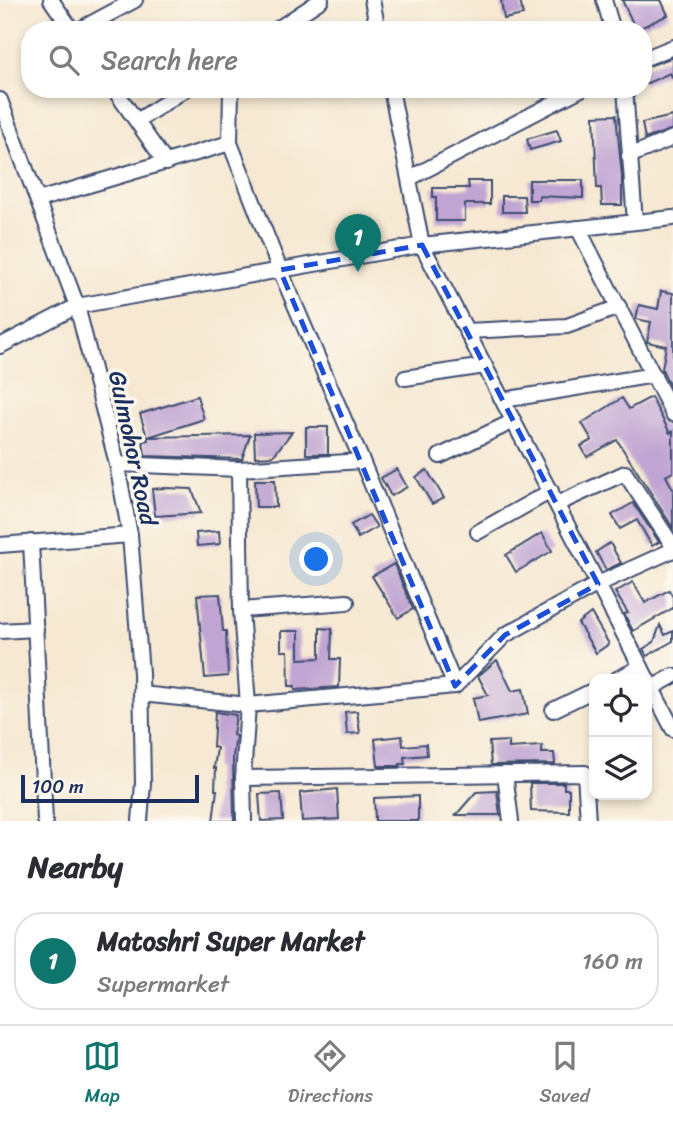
<!DOCTYPE html>
<html lang="en">
<head>
<meta charset="utf-8">
<style>
	:root { --surface:#fff; --page:#f2f2f3; --text:#2b2b33; --muted:#7c7c81; --line:#e1e1e2; --accent:#0f766e }
	body { margin:0; font-family:Sriracha,sans-serif; background:var(--page); color:var(--text) }
	.controls { position:absolute; right:21px; bottom:21px; display:grid; overflow:hidden; border-radius:14px; box-shadow:0 4px 10px #0003 }
	.controls button { width:63px; height:63px; display:grid; place-items:center; padding:0; border:0; border-bottom:2px solid var(--line); background:var(--surface); color:var(--text); font:35px sans-serif }
	.scale { position:absolute; left:21px; bottom:18px; width:178px; box-sizing:border-box; padding-left:7px; border:4px solid #1b2f5e; border-top:0; font-size:19px; line-height:24px; white-space:nowrap; color:#1b2f5e; -webkit-text-stroke:5px #fbf7ec; paint-order:stroke }
	.you { position:absolute; left:317px; top:560px; width:24px; height:24px; margin:-18px; border:5px solid #fff; border-radius:50%; background:#1a73e8; box-shadow:0 0 0 10px #1a73e833 }
	.badge { display:grid; place-items:center; width:46px; height:46px; border-radius:50%; background:var(--accent); color:#fff; font-size:23px; font-weight:700 }
	.pin { position:absolute; translate:-50% -58px; filter:drop-shadow(0 2px 4px #0008) }
	.pin::after { content:''; position:absolute; top:37px; width:24px; height:21px; background:inherit; clip-path:polygon(0 0,100% 0,50% 100%) }
	.list { margin:0; padding:0; list-style:none }
	h2 { display:flex; justify-content:space-between; align-items:center; height:91px; margin:0; padding:0 28px; font-size:30px }
	h2 small { font-size:23px; font-weight:400; color:var(--muted) }
	.list li { display:grid; grid-template-columns:46px 1fr auto; gap:21px; align-items:center; box-sizing:border-box; height:98px; margin:0 14px 14px; padding:0 14px; border:2px solid var(--line); border-radius:28px }
	.list b { display:block; font-size:26px; white-space:nowrap }
	.list p { margin:0; font-size:23px; white-space:nowrap; color:var(--muted) }
	.list em { font-size:23px; font-style:normal; color:var(--muted) }
	.icon { flex:none; width:38px; height:38px; fill:none; stroke:currentColor; stroke-width:2; stroke-linecap:round; stroke-linejoin:round }
	.map { position:relative; flex:none; width:673px; height:821px; overflow:hidden }
	.search { position:absolute; background:var(--surface); box-shadow:0 4px 10px #0003; left:21px; right:21px; top:21px; height:77px; display:flex; align-items:center; gap:18px; box-sizing:border-box; padding:0 24px; border-radius:28px; color:var(--muted); font-size:26px }
	.sheet { height:203px; background:var(--surface) }
	nav { display:flex; justify-content:space-around; align-items:center; box-sizing:border-box; height:98px; border-top:2px solid var(--line); background:var(--surface); font-size:19px; color:var(--muted) }
	nav a { display:grid; justify-items:center; gap:4px }
	nav .on { color:var(--accent) }
	.map>svg:first-child { display:block }
	.building { fill:#c0a4d3 }
	.lines { fill:none; stroke-linecap:round; stroke-linejoin:round }
	.minor-casing { stroke:#3c4b6f; stroke-width:18 }
	.minor { stroke:#fff; stroke-width:14 }
	.marked { fill:none; stroke:#1d4ed8; stroke-width:5; stroke-dasharray:14 9; stroke-linejoin:round }
	.labels { text-anchor:middle; dominant-baseline:central; stroke-width:7; stroke-linejoin:round; paint-order:stroke }
	.street-label { font-size:24px; fill:#1b2f5e; stroke:#fbf7ec }
</style>
</head>
<body>
<div class="map">
<svg width="673" height="821" viewBox="0 0 673 821">
	<rect width="100%" height="100%" fill="#fbf7ec"/>
	<filter id="ink" filterUnits="userSpaceOnUse"><feTurbulence type="fractalNoise" baseFrequency=".0143" numOctaves="2"/><feDisplacementMap in="SourceGraphic" scale="14" xChannelSelector="R" yChannelSelector="G"/><feConvolveMatrix kernelMatrix="1 2 1 2 8 2 1 2 1" color-interpolation-filters="sRGB"/></filter>
	<filter id="wash" filterUnits="userSpaceOnUse"><feTurbulence type="fractalNoise" baseFrequency=".00686" numOctaves="4" result="noise"/><feDisplacementMap in="SourceGraphic" scale="28" xChannelSelector="R" yChannelSelector="G"/><feGaussianBlur stdDeviation="1.57" result="paint"/><feColorMatrix in="noise" values="0 0 0 0 0 0 0 0 0 0 0 0 0 0 0 0 0 1.4 0 .05"/><feComposite in="paint" operator="in"/></filter>
	<g filter="url(#wash)">
		<rect width="100%" height="100%" fill="#f6e8d2"/>
		<g id="blocks">
			<!-- building -->
			<g class="building">
				<polygon points="501,0 520,0 523,15 504,19"/>
				<polygon points="622,0 661,0 668,15 636,30"/>
				<polygon points="673,57 673,79 670,73 643,85 643,68"/>
				<polygon points="616,115 622,176 622,205 602,205 601,188 597,188 594,116"/>
				<polygon points="673,116 673,129 645,139 642,123"/>
				<polygon points="557,130 561,141 530,150 527,139"/>
				<polygon points="529,180 583,180 583,198 539,196 539,200 529,200"/>
				<polygon points="468,181 490,181 490,204 465,204 465,221 436,221 436,197 433,197 433,188 469,188"/>
				<polygon points="502,196 524,196 525,212 502,212"/>
				<polygon points="661,291 673,293 673,393 662,369 666,346 647,342 651,322 636,319 639,305 658,309"/>
				<polygon points="197,396 204,419 148,437 250,435 242,459 145,456 143,441 148,440 140,414"/>
				<polygon points="651,397 670,433 673,431 673,472 666,476 673,489 673,528 617,440 587,457 581,446 592,440 582,423 622,398 629,409"/>
				<rect x="306" y="427" width="22" height="27"/>
				<polygon points="292,432 273,456 255,457 254,433"/>
				<polygon points="397,469 407,487 391,496 381,478"/>
				<polygon points="427,470 444,498 432,504 416,477"/>
				<polygon points="255,480 275,480 276,507 256,507"/>
				<polygon points="165,488 192,489 201,513 155,516 152,489"/>
				<polygon points="633,503 659,542 652,546 637,520 620,529 612,515"/>
				<polygon points="369,515 377,527 358,538 351,525"/>
				<polygon points="219,531 220,544 197,546 196,533"/>
				<polygon points="542,533 552,551 516,572 506,555"/>
				<polygon points="610,543 621,563 606,570 596,552"/>
				<polygon points="394,564 413,609 398,618 372,576"/>
				<polygon points="633,582 645,603 669,590 673,597 673,608 633,631 624,614 628,613 615,592"/>
				<polygon points="220,594 223,631 226,631 228,676 205,678 197,595"/>
				<polygon points="591,613 609,644 596,653 578,623"/>
				<polygon points="660,625 665,635 673,631 673,641 647,656 643,649 654,642"/>
				<polygon points="320,628 332,629 331,659 340,659 339,687 295,690 295,686 289,686 288,651 281,651 281,631 299,631 299,659 320,658"/>
				<polygon points="497,660 512,691 523,689 528,714 478,723 473,698 488,695 478,676"/>
				<polygon points="357,711 360,733 347,734 345,712"/>
				<polygon points="215,712 236,715 233,735 236,736 233,756 234,821 213,821 217,790 215,790 216,768 214,768 217,748 213,747"/>
				<polygon points="402,736 403,746 426,744 427,755 404,757 405,764 400,764 400,766 378,766 375,739"/>
				<polygon points="509,741 509,748 542,746 542,753 554,753 555,764 491,765 489,742"/>
				<polygon points="530,783 564,783 564,789 569,789 569,812 531,811"/>
				<polygon points="337,789 339,819 302,821 300,793"/>
				<polygon points="497,791 500,815 456,815 476,792"/>
				<polygon points="281,793 283,820 261,821 259,794"/>
				<polygon points="418,796 418,821 375,821 374,798"/>
			</g>
		</g>
	</g>
	<g filter="url(#ink)">
		<use href="#blocks" fill-opacity="0" stroke="#3c4b6f" stroke-width="2"/>
		<g class="lines">
			<!-- minor casing -->
			<g class="minor-casing">
				<g id="minor">
					<polyline points="51,0 72,30"/>
					<polyline points="372,0 378,30"/>
					<polyline points="604,0 613,30"/>
					<polyline points="79,30 135,0"/>
					<polyline points="276,30 321,0"/>
					<polyline points="643,59 673,47"/>
					<polyline points="114,89 166,163"/>
					<polyline points="391,89 422,245 673,729"/>
					<polyline points="625,89 635,222"/>
					<polyline points="0,100 77,306 117,464 130,535 141,673 143,783 140,821"/>
					<polyline points="137,121 186,89"/>
					<polyline points="230,143 231,89"/>
					<polyline points="629,156 673,138"/>
					<polyline points="410,178 581,89"/>
					<polyline points="38,200 230,143 280,270 362,461 239,469 117,464"/>
					<polyline points="578,228 673,414"/>
					<polyline points="467,331 567,326 619,307"/>
					<polyline points="0,346 77,306 422,245 673,218"/>
					<polyline points="405,378 485,366"/>
					<polyline points="503,400 654,375"/>
					<polyline points="440,456 514,421"/>
					<polyline points="239,469 241,610 248,705 243,778 244,821"/>
					<polyline points="557,504 625,473 673,546"/>
					<polyline points="478,532 551,491"/>
					<polyline points="31,542 45,821"/>
					<polyline points="0,545 130,535"/>
					<polyline points="241,610 347,602"/>
					<polyline points="0,631 36,629"/>
					<polyline points="617,679 641,667"/>
					<polyline points="455,686 505,635 598,584 673,550"/>
					<polyline points="652,688 673,676"/>
					<polyline points="141,694 248,705 455,686 362,461"/>
					<polyline points="553,710 594,690"/>
					<polyline points="505,774 511,821"/>
					<polyline points="243,778 585,773 588,821"/>
				</g>
			</g>
			<!-- minor -->
			<use href="#minor" class="minor"/>
		</g>
	</g>
	<!-- marked area -->
	<path class="marked" d="M422,245L598,584L505,635L455,686L280,270Z"/>
	<g class="labels">
		<!-- street labels -->
		<g class="street-label">
			<text transform="translate(133 448) rotate(78)">Gulmohor Road</text>
		</g>
	</g>
</svg>
<div class="controls">
<button><svg class="icon" aria-label="locate" viewBox="0 0 24 24"><circle cx="12" cy="12" r="6"/><path d="M12 2v4M12 18v4M2 12h4M18 12h4"/></svg></button>
<button><svg class="icon" aria-label="layers" viewBox="0 0 24 24"><path d="M12 4l9 5-9 5-9-5zM3 14l9 5 9-5"/></svg></button>
</div>
<div class="scale">100 m</div>
<div class="you"></div>
<div class="pin badge" style="left:358px;top:272px">1</div>
<div class="search"><svg class="icon" aria-label="search" viewBox="0 0 24 24"><circle cx="10" cy="10" r="6"/><path d="M15 15l6 6"/></svg>Search here</div>
</div>
<section class="sheet">
<h2>Nearby<small></small></h2>
<ul class="list">
<li><span class="badge">1</span><div><b>Matoshri Super Market</b><p>Supermarket</p></div><em>160 m</em></li>
</ul>
</section>
<nav>
<a class="on"><svg class="icon" aria-label="map" viewBox="0 0 24 24"><path d="M3 6l6-2 6 2 6-2v14l-6 2-6-2-6 2zM9 4v14M15 6v14"/></svg>Map</a>
<a><svg class="icon" aria-label="directions" viewBox="0 0 24 24"><path d="M12 3l9 9-9 9-9-9zM9 14v-3h6M13 9l2 2-2 2"/></svg>Directions</a>
<a><svg class="icon" aria-label="saved" viewBox="0 0 24 24"><path d="M7 4h10v16l-5-4-5 4z"/></svg>Saved</a>
</nav>
</body>
</html>
